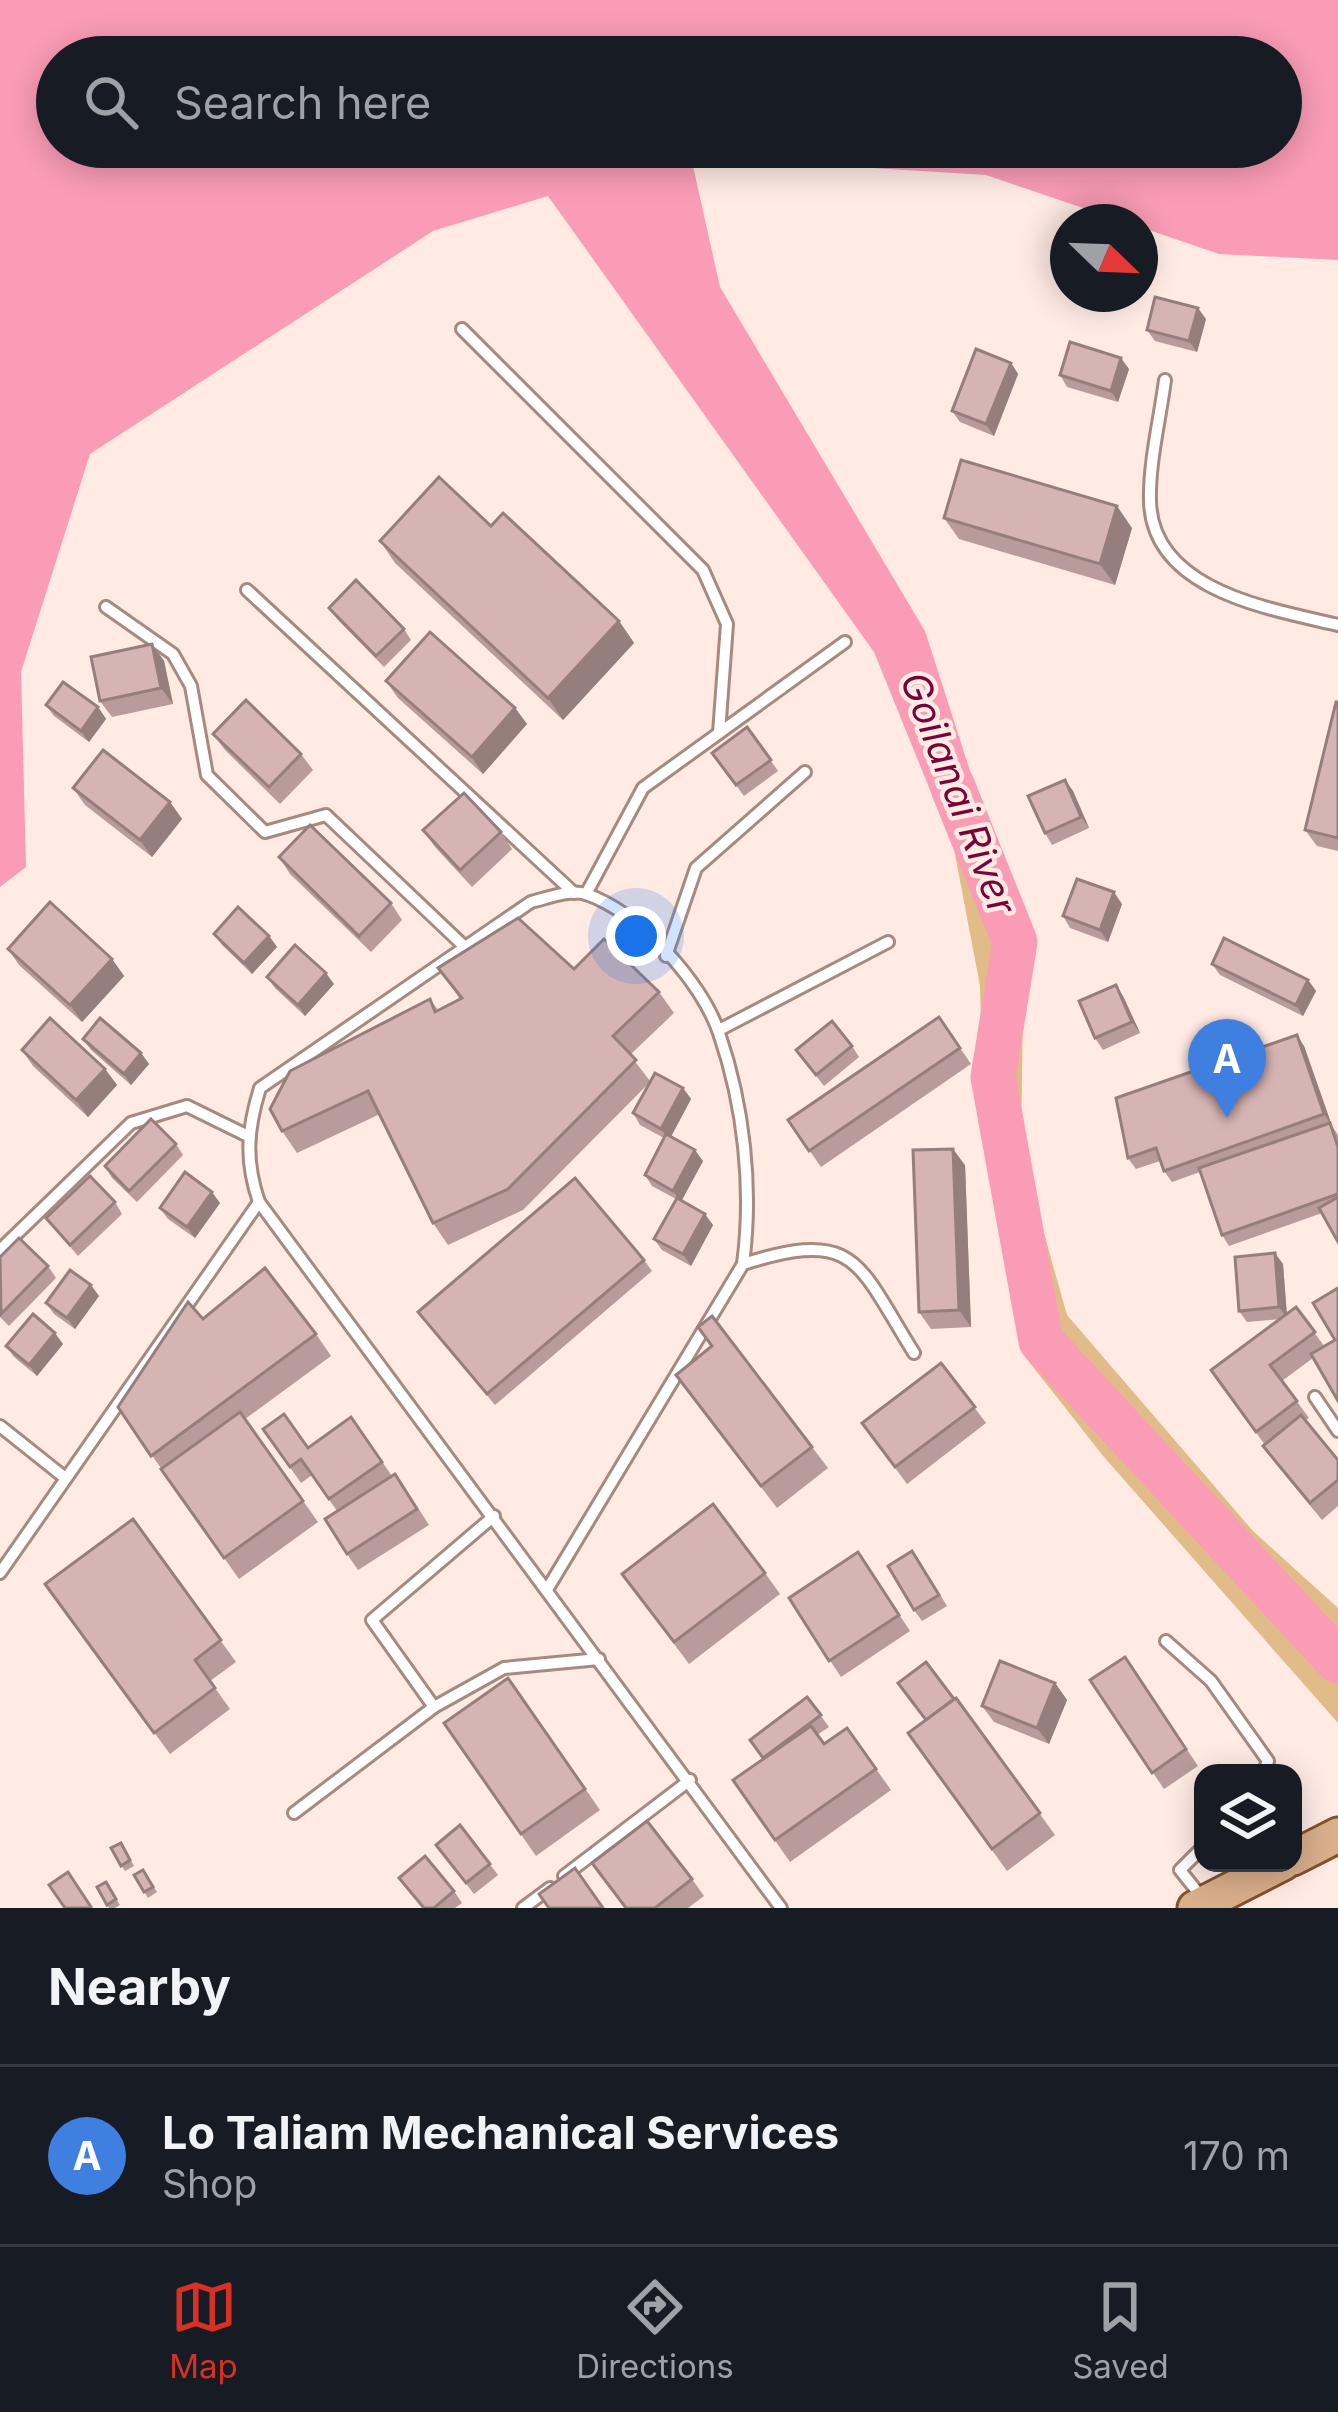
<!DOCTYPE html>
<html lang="en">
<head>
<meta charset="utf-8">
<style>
	:root { --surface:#171b24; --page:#20242c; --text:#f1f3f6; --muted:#9ea1a6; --line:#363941; --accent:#d93025 }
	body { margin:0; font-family:Inter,sans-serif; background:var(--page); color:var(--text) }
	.controls { position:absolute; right:36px; bottom:36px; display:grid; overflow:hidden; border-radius:24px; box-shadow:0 6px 30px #0003 }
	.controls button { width:108px; height:108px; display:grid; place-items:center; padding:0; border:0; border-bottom:3px solid var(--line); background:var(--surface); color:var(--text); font:60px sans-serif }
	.compass { position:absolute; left:1050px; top:204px; width:108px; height:108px; border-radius:50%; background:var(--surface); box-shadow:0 6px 30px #0003; rotate:113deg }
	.you { position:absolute; left:636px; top:936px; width:42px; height:42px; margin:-30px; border:9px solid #fff; border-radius:50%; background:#1a73e8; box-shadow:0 0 0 18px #1a73e833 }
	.badge { display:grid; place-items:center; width:78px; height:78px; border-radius:50%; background:var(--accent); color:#fff; font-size:39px; font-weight:700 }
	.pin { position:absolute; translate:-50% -99px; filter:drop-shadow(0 3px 6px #0008) }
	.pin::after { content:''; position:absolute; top:63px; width:42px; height:36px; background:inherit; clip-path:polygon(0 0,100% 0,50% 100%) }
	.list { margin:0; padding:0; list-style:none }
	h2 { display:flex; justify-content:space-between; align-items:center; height:156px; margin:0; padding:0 48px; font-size:51px }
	h2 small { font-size:39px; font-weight:400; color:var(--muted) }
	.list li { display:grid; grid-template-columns:78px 1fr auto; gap:36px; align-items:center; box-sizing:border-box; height:180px; padding:0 48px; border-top:3px solid var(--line) }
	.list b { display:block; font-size:45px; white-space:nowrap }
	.list p { margin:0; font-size:39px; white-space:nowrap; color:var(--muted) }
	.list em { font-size:39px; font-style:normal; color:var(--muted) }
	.icon { flex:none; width:66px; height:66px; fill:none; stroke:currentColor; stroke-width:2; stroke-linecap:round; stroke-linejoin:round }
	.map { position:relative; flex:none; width:1338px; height:1908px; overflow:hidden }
	.search { position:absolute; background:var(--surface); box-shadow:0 6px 30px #0003; left:36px; right:36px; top:36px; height:132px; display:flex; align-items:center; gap:30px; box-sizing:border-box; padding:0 42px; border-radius:66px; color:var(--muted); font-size:45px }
	.sheet { height:336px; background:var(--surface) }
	nav { display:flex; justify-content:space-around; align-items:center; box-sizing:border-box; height:168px; border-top:3px solid var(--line); background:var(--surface); font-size:33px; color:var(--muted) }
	nav a { display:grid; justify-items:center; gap:6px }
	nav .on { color:var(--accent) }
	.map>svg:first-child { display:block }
	.green { fill:#e1bc88 }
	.water { fill:#fa9cb6; fill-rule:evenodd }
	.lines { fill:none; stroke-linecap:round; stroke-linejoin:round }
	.river { stroke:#fa9cb6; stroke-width:45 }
	.lane-casing { stroke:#a7897f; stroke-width:16 }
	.primary-casing { stroke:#83512a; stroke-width:39 }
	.lane { stroke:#fff; stroke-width:10 }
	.primary { stroke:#d9ae8b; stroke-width:33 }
	.wall { fill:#b89b9a }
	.shaded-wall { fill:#967e7d }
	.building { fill:#d6b4b3; stroke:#967e7d; stroke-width:3 }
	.labels { text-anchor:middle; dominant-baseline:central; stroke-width:9; stroke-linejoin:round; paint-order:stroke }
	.water-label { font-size:39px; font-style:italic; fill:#770439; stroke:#ffeae4 }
</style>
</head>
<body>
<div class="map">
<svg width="1338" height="1908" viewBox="0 0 1338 1908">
	<rect width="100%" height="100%" fill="#ffeae4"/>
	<!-- green -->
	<polygon class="green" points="991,836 1024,932 1021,1152 1067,1315 1253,1531 1338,1608 1338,1723 1104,1457 1026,1358 984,1121 980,986 954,849"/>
	<!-- water -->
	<path class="water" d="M0,0H1338V260L1219,254L1140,227V222H1124L986,175L691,157L720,287L925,631L991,836L954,849L874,652L548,196L433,231L90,454L21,672L26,867L0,887ZM57,57H1281V147H57Z"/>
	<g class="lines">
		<!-- river -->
		<polyline class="river" points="952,785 1015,942 993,1077 1041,1341 1338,1661"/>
		<!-- lane casing -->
		<g class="lane-casing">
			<g id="lane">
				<polyline points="462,329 703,570 727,624 719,733"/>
				<path d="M1165,380C1160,419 1149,462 1150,501C1152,591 1271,609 1338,625"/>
				<polyline points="247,590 574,893"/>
				<polyline points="106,607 173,654 191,686 207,775 265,832 326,815 466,948"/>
				<polyline points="586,894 643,788 845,642"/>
				<polyline points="666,956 696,868 805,772"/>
				<polyline points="719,1030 888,942"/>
				<polyline points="0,1250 131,1123 187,1106 248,1136"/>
				<path d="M743,1264C857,1228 857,1262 914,1353"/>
				<polyline points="1315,1397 1338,1431"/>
				<polyline points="0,1426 64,1477"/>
				<polyline points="0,1573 259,1202"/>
				<path d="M548,1588L743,1264C753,1188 744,1106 719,1033C702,982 639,912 586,894C569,889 548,898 531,902L260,1088C247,1130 245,1161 259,1202L781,1908"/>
				<polyline points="1166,1641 1211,1681 1268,1761 1263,1773"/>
				<polyline points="434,1707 372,1620 494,1516"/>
				<polyline points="294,1813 434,1707 504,1668 599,1659"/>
				<polyline points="1203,1847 1180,1870 1204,1900"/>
				<polyline points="564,1876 690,1780"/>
				<polyline points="523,1908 550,1888"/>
			</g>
		</g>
		<!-- primary casing -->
		<g class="primary-casing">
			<g id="primary">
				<polyline points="1293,1858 1338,1835"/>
				<polyline points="1195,1908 1283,1863"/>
			</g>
		</g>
		<!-- lane -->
		<use href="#lane" class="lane"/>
		<!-- primary -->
		<use href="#primary" class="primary"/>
	</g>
	<!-- wall -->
	<g class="wall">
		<polygon points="1206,319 1197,352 1155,341 1147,330"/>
		<polygon points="1011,363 1018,374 994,436 960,422 952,411"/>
		<polygon points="1129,369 1118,402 1067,387 1060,375"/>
		<polygon points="944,518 1132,528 1115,585 959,539"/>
		<polygon points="491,526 619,621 634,643 563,720 395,563 380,541"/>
		<polygon points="329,608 404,629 411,640 384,667 337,619"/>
		<polygon points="152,644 164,661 173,704 112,717 100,701"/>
		<polygon points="386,681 515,708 527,724 483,774 398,698"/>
		<polygon points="1338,702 1338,851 1317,846 1305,830"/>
		<polygon points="46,705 98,707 106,719 89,742 54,716"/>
		<polygon points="747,727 778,771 744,796 712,753"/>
		<polygon points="213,734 301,754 313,770 280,804 225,750"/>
		<polygon points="1065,780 1073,791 1089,828 1052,845 1045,833"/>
		<polygon points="73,788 170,802 182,819 152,857 85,805"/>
		<polygon points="423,830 501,832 512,849 472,887 435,847"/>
		<polygon points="279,857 391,903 402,920 371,952 290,874"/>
		<polygon points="1122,904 1108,942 1070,928 1063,916"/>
		<polygon points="214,934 269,936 277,947 252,974 222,945"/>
		<polygon points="8,949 112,959 124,976 82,1022 19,965"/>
		<polygon points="1212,964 1308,980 1316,991 1303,1016 1220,975"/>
		<polygon points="438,968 574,969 659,992 674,1013 630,1055 650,1081 683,1088 691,1099 671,1137 703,1161 681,1201 713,1225 691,1266 662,1250 654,1239 676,1199 652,1186 645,1175 664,1138 640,1125 633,1113 648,1084 523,1210 448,1245 433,1223 380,1114 297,1153 282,1131 430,999 438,1010 460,999"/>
		<polygon points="267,977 334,984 305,1016 275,988"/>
		<polygon points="1123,996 1140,1033 1103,1050 1095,1038"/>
		<polygon points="939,1017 971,1064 821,1167 788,1120"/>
		<polygon points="83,1039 141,1053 149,1064 131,1085 91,1050"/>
		<polygon points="852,1046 859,1057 824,1086 796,1050"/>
		<polygon points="1304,1046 1332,1126 1338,1135 1338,1242 1322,1213 1229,1246 1222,1235 1200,1172 1172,1182 1164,1171 1160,1161 1136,1169 1128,1158"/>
		<polygon points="22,1050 105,1069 117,1085 88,1117 33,1066"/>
		<polygon points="176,1144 183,1155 137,1202 112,1178 105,1166"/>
		<polygon points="965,1165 971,1327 931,1329 919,1312"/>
		<polygon points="115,1202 122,1214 78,1256 46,1218"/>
		<polygon points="220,1203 195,1238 168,1219 160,1208"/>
		<polygon points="0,1257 48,1266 56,1278 9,1326 0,1317"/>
		<polygon points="644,1260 652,1271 495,1405 418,1312"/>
		<polygon points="1283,1264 1287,1314 1296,1307 1324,1346 1335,1340 1338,1401 1313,1358 1282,1381 1309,1418 1306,1420 1338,1460 1338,1506 1322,1520 1275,1463 1263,1446 1265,1445 1211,1370 1281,1319 1247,1322 1239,1311"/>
		<polygon points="99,1296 75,1329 54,1314 46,1303"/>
		<polygon points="203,1319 316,1334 331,1356 245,1419 318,1522 239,1579 118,1407"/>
		<polygon points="63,1344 37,1376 14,1357 6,1346"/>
		<polygon points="712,1346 812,1447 828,1468 777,1508 676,1375"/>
		<polygon points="941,1363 986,1423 907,1484 862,1423"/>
		<polygon points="351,1417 392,1476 407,1491 429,1525 358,1570 347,1554 337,1511 312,1475 301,1483 263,1429 308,1448"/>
		<polygon points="133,1519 236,1662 210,1681 230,1709 170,1754 45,1584"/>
		<polygon points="858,1552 910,1631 841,1677 789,1598"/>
		<polygon points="920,1562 947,1606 922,1621 914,1610"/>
		<polygon points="765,1573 780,1594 689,1664 622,1574"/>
		<polygon points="1125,1657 1198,1766 1164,1789 1090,1680"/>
		<polygon points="508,1678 600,1810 536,1856 444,1723"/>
		<polygon points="1055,1683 1067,1700 1049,1744 994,1722 982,1706"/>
		<polygon points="807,1697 829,1727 817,1735 824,1744 847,1728 891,1790 790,1862 733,1780 763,1759"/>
		<polygon points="956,1698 1055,1835 1007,1871 908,1733"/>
		<polygon points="460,1825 498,1875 474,1894 436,1845"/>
		<polygon points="121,1843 134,1866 125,1871 111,1848"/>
		<polygon points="143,1870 157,1892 148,1898 134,1875"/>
		<polygon points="399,1878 454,1891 462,1903 455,1908 423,1908"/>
		<polygon points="692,1879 704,1896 688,1908 625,1908"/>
		<polygon points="106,1882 120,1905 115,1908 109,1908 97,1887"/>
	</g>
	<!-- shaded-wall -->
	<g class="shaded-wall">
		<polygon points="1198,308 1206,319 1197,352 1189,341"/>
		<polygon points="1121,358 1129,369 1118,402 1111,391"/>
		<polygon points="1011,363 1018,374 994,436 986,424"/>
		<polygon points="1117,506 1132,528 1115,585 1100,564"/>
		<polygon points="619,621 634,643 563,720 548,698"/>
		<polygon points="152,644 164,661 173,704 161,688"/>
		<polygon points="98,707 106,719 89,742 81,731"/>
		<polygon points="515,708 527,724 483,774 472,757"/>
		<polygon points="1065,780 1073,791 1089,828 1081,817"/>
		<polygon points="170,802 182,819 152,857 140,840"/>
		<polygon points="1114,892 1122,904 1108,942 1100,930"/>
		<polygon points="269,936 277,947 252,974 244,963"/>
		<polygon points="112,959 124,976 82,1022 70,1005"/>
		<polygon points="326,973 334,984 305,1016 298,1005"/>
		<polygon points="1308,980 1316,991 1303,1016 1296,1005"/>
		<polygon points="1116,985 1123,996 1140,1033 1132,1022"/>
		<polygon points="1297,1035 1304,1046 1332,1126 1324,1114"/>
		<polygon points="141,1053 149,1064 131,1085 124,1074"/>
		<polygon points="105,1069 117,1085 88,1117 76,1100"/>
		<polygon points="683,1088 691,1099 669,1140 661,1129"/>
		<polygon points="953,1149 965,1165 971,1327 959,1310"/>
		<polygon points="695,1150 703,1161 681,1202 673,1191"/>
		<polygon points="212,1192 220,1203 195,1238 187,1227"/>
		<polygon points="705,1214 713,1225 691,1266 683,1254"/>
		<polygon points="1275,1253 1283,1264 1287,1318 1279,1307"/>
		<polygon points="91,1285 99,1296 75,1329 67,1318"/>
		<polygon points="55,1333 63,1344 37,1376 29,1365"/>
		<polygon points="1055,1683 1067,1700 1049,1744 1037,1728"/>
	</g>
	<!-- building -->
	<g class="building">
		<polygon points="1155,297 1198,308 1189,341 1147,330"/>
		<polygon points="1070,342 1121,358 1111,391 1060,375"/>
		<polygon points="976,349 1011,363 986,424 952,411"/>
		<polygon points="961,460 1117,506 1100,564 944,518"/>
		<polygon points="439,477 491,526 503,513 619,621 548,698 380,541"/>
		<polygon points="356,580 404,629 376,656 329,608"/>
		<polygon points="430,632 515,708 472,757 386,681"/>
		<polygon points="152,644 161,688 100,701 91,657"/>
		<polygon points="63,682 98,707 81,731 46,705"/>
		<polygon points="246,700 301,754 269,787 213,734"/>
		<polygon points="1336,702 1338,702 1338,838 1305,830"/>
		<polygon points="747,727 771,760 736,785 712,753"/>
		<polygon points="103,750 170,802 140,840 73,788"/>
		<polygon points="1065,780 1081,817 1045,833 1028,796"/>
		<polygon points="464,793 501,832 460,870 423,830"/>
		<polygon points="310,825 391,903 359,936 279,857"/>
		<polygon points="1077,879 1114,892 1100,930 1063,916"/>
		<polygon points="50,902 112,959 70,1005 8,949"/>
		<polygon points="238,907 269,936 244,963 214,934"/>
		<polygon points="518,918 574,969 604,939 659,992 613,1036 636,1060 508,1189 433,1223 368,1091 282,1131 270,1109 290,1071 430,999 435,1012 462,998 438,968"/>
		<polygon points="1224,938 1308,980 1296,1005 1212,964"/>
		<polygon points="295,945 326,973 298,1005 267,977"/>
		<polygon points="1116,985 1132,1022 1095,1038 1079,1001"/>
		<polygon points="939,1017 960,1048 809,1151 788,1120"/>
		<polygon points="50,1018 105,1069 76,1100 22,1050"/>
		<polygon points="100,1018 141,1053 124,1074 83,1039"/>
		<polygon points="832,1021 852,1046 816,1075 796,1050"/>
		<polygon points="1297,1035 1324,1114 1164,1171 1156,1148 1128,1158 1116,1098"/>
		<polygon points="655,1073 683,1088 661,1129 633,1113"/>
		<polygon points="151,1119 176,1144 129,1191 105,1166"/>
		<polygon points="1330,1123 1338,1147 1338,1194 1222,1235 1199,1168"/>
		<polygon points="666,1134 695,1150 673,1191 645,1175"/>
		<polygon points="953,1149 959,1310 919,1312 913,1150"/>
		<polygon points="185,1172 212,1192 187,1227 160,1208"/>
		<polygon points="90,1176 115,1202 70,1245 46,1218"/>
		<polygon points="575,1178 644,1260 487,1394 418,1312"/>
		<polygon points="1338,1197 1338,1242 1319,1208"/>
		<polygon points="677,1198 705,1214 683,1254 654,1239"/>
		<polygon points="19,1238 48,1266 1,1314 0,1257"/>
		<polygon points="1275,1253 1279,1307 1239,1311 1235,1257"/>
		<polygon points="265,1268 316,1334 151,1456 118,1407 188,1302 203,1319"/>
		<polygon points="70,1270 91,1285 67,1318 46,1303"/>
		<polygon points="1338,1288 1338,1401 1311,1354 1335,1340 1313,1303"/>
		<polygon points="1296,1307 1315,1332 1270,1365 1297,1401 1256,1432 1211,1370"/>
		<polygon points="33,1314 55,1333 29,1365 6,1346"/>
		<polygon points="712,1316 812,1447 761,1486 676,1375 712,1346 698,1327"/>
		<polygon points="941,1363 975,1407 895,1467 862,1423"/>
		<polygon points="240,1412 303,1501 224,1558 161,1469"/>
		<polygon points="284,1414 308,1448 351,1417 382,1462 329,1499 301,1459 290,1467 263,1429"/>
		<polygon points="1301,1415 1338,1460 1338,1480 1310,1503 1263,1446"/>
		<polygon points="395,1474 417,1509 347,1554 325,1519"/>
		<polygon points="713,1504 765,1573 674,1642 622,1574"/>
		<polygon points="133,1519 221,1640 195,1660 215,1688 154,1733 45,1584"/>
		<polygon points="912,1551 939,1595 914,1610 888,1566"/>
		<polygon points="858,1552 899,1615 829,1661 789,1598"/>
		<polygon points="1125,1657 1186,1749 1152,1773 1090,1680"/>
		<polygon points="1000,1661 1055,1683 1037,1728 982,1706"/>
		<polygon points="926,1662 954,1699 926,1720 898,1683"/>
		<polygon points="508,1678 585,1789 521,1834 444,1723"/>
		<polygon points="807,1697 821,1715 763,1758 750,1740"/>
		<polygon points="956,1698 1040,1813 992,1849 908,1733"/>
		<polygon points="811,1726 824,1744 847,1728 876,1769 775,1840 733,1780"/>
		<polygon points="647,1821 692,1879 655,1908 626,1908 592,1863"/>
		<polygon points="460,1825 490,1864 466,1883 436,1845"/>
		<polygon points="121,1843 130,1860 121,1866 111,1848"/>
		<polygon points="425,1856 454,1891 434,1908 424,1908 399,1878"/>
		<polygon points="575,1868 603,1908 549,1908 539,1894"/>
		<polygon points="143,1870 153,1887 144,1892 134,1875"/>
		<polygon points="68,1872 91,1907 90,1908 65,1908 49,1885"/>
		<polygon points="106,1882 116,1899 107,1905 97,1887"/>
	</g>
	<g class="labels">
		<!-- water labels -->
		<g class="water-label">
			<text transform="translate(959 793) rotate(69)">Goilanai River</text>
		</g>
	</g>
</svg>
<div class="controls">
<button><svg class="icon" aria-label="layers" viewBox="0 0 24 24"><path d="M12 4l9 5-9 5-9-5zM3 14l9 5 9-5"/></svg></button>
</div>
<svg class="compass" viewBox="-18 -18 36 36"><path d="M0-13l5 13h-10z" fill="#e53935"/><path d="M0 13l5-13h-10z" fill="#9ea1a6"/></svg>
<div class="you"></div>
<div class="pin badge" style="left:1227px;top:1118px;background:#3f7fe0">A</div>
<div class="search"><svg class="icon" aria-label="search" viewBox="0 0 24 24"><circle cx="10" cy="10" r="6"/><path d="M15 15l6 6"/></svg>Search here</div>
</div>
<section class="sheet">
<h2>Nearby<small></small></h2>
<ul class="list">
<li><span class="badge" style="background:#3f7fe0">A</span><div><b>Lo Taliam Mechanical Services</b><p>Shop</p></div><em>170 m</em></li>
</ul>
</section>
<nav>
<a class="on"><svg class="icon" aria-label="map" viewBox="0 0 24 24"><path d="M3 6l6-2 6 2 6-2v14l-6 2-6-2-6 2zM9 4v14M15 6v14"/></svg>Map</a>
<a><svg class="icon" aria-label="directions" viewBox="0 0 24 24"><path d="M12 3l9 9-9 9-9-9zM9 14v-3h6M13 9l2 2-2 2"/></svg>Directions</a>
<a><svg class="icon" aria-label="saved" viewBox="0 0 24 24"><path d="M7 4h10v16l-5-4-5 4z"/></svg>Saved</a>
</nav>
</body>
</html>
